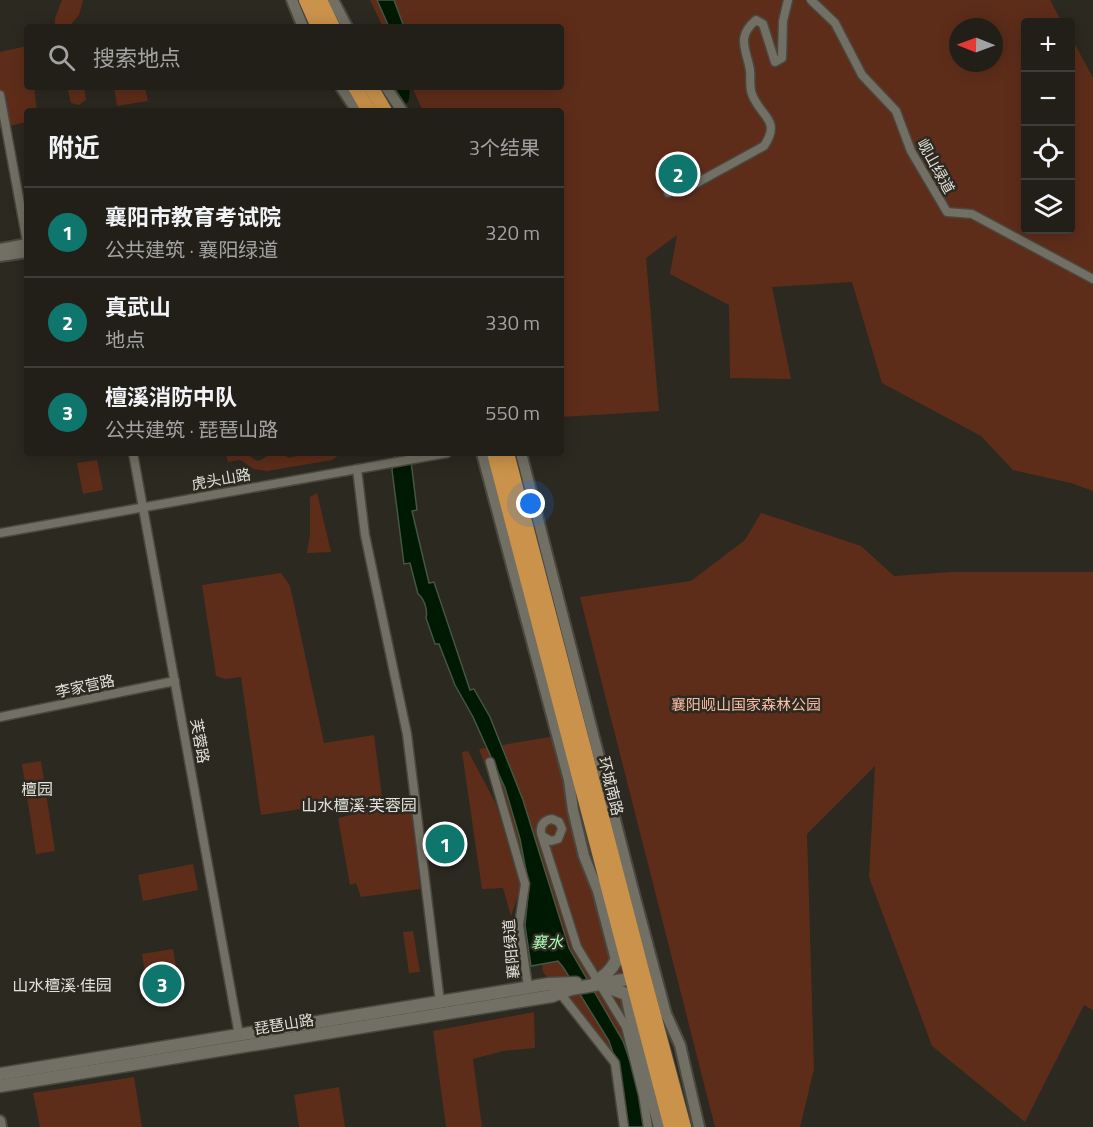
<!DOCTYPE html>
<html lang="zh">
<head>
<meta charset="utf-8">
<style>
	:root { --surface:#211f18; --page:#292721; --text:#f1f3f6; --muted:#a2a2a2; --line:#3e3d37; --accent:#0f766e }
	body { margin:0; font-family:"Titillium Web","Noto Sans SC",sans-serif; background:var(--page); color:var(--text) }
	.controls { position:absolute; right:18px; top:18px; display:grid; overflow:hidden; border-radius:6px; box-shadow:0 3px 15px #0003 }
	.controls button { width:54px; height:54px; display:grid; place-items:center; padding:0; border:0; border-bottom:2px solid var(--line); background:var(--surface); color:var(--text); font:30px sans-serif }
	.compass { position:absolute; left:949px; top:18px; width:54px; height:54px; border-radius:50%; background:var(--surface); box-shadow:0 3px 15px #0003; rotate:271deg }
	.you { position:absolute; left:531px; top:504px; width:21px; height:21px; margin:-15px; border:4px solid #fff; border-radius:50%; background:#1a73e8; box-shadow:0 0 0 9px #1a73e833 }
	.badge { display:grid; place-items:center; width:39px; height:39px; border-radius:50%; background:var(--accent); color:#fff; font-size:20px; font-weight:700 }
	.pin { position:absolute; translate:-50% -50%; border:3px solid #fff; box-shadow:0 2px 6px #0006 }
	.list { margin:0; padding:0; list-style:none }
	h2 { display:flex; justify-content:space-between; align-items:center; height:78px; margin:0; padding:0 24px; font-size:26px }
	h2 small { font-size:20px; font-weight:400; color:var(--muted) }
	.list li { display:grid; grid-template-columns:39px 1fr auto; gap:18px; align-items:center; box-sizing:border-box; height:90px; padding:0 24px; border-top:2px solid var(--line) }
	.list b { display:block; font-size:22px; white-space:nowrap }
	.list p { margin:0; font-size:20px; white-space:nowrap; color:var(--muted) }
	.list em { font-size:20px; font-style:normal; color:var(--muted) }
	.icon { flex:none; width:33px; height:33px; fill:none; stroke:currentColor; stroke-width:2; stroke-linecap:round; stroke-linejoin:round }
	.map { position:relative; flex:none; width:1093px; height:1127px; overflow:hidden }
	.search { position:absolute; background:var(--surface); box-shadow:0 3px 15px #0003; left:24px; top:24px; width:540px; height:66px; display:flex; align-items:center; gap:15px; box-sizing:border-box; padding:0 21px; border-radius:6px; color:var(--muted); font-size:22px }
	.panel { position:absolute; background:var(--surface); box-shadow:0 3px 15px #0003; left:24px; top:108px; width:540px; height:348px; border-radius:6px }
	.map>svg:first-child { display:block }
	.green { fill:#5e2d1a; fill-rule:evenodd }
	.water { fill:#001903; stroke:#454; stroke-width:1.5 }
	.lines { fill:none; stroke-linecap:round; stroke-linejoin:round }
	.river { stroke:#001903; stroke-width:14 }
	.minor-casing { stroke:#49483f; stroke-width:11 }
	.tertiary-casing { stroke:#49483f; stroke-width:14 }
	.secondary-casing { stroke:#49483f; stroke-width:15 }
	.trunk-casing { stroke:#49483f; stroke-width:16 }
	.minor { stroke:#726f64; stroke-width:8 }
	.tertiary { stroke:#726f64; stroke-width:10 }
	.secondary { stroke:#726f64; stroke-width:12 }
	.trunk { stroke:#ca924a; stroke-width:14 }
	.labels { text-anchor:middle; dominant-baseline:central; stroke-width:5; stroke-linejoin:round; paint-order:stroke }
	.street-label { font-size:15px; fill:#e1e0da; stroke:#2c2920 }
	.park-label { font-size:15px; fill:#f9bda7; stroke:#2c2920 }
	.neighbourhood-label { font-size:16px; fill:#e1e0da; stroke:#2c2920 }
	.water-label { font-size:16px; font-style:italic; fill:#aafbb3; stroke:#2c2920 }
</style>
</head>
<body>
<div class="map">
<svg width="1093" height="1127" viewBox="0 0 1093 1127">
	<rect width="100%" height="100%" fill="#2c2920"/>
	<!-- green -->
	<g class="green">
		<polygon points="62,0 83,0 79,15 72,23 73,27 55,27 55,18"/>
		<path d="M370,0H1050L1062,22H1026V230H1070L1071,37L1093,78V491L1071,483L1013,470L981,436L882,383L852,282L772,287L791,379L730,378L729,305L670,274L677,235L646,258L659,411L561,417V111H423L412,87H561V27H383ZM958,27H994V63H958Z"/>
		<polygon points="27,46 27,87 34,87 37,111 27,111 27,122 0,128 0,52"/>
		<polygon points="67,87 84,87 86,100 79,105 71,103"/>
		<polygon points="114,87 145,87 148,101 117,106"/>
		<path d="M226,453C232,453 241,452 246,454C258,460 255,465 268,455V453H284L288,458L314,453H338L339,455L332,460L267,471L254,469L240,460L228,462Z"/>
		<polygon points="97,460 103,490 83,494 77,463"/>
		<polygon points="317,493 331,552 307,553 310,534 310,497"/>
		<polygon points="761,513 861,546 894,576 952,572 1093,572 1093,1010 1084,1005 1025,1122 932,1046 869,877 875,766 807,834 814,1069 800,1127 715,1127 580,597 691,581 745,540"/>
		<polygon points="281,573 290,586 324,743 374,735 382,797 261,815 241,677 225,679 216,676 202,585"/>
		<polygon points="568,734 671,1127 620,1127 615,1063 543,972 529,882 479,749"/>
		<polygon points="468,751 496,804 521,886 511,916 503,888 482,889 462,752"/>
		<polygon points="41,761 55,851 36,854 22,764"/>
		<polygon points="411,801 420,889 361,897 356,883 350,885 338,818"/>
		<polygon points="193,864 198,890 143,901 138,875"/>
		<polygon points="413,931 420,972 409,973 403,932"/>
		<polygon points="173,949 180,991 149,996 142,954"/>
		<polygon points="534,1012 535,1048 503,1051 473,1059 482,1127 446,1127 433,1031"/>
		<polygon points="134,1077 142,1127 40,1127 33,1093"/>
		<polygon points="339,1087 345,1127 299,1127 294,1095"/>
	</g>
	<!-- water -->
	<g class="water">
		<polygon points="377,0 394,0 404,27 389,27"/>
		<path d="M396,453H410L417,510L412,511L429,583L434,582L470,690L474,689L490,717L523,800L569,948L623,1041L631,1064L643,1108L645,1127H627L616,1062L609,1041L563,967L558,961L531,966L525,925L529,886L520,839L505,788L473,717L455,685L439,644H435L426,618C428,610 424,598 418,594L410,563L404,564L392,470Z"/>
	</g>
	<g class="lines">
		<!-- river -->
		<polyline class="river" points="402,98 403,87"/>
		<!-- minor casing -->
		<g class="minor-casing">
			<g id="minor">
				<polyline points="811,0 835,23 862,75 896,111 911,151 947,212 972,214 1093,279"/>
				<polyline points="0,95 27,242"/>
				<path d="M668,193L693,185L764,146C782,119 760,117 752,94C749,87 751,78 750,70C746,48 736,37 756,20L763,24L775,62L782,58L783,21L788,0"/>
				<polyline points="133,453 239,1035"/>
				<polyline points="357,469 365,535 407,734 440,1002"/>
				<polyline points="0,533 447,453"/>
				<polyline points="0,717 175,681"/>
				<polyline points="490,762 525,884 519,925 528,987 531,988"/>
				<path d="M544,837L551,841L558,839L562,829L559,822L552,819C544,820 540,825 541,833L577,947L626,1027L643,1095L648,1127"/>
				<polyline points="555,992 560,993 615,1063 624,1127"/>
			</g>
		</g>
		<!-- tertiary casing -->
		<g class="tertiary-casing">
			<g id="tertiary">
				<polyline points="292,0 303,27"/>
				<polyline points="333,0 347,27"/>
				<polyline points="341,87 357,111"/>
				<polyline points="386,87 402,111"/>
				<polyline points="0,249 27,244"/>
				<polyline points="0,256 27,252"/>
				<polyline points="482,453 569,780 573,810 584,856 598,891 616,960"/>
				<polyline points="521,453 634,894 666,1014 680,1045 699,1127"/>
				<polyline points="626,994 631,1020 659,1127"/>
				<polyline points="0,1121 1,1127"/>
			</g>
		</g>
		<!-- secondary casing -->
		<g class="secondary-casing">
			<g id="secondary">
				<path d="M597,980C611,973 616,961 623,948"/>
				<polyline points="604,986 626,994 638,1004"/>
				<polyline points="0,1074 549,984 576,983"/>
				<polyline points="0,1086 552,996 571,989 640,977"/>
			</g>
		</g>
		<!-- trunk casing -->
		<g class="trunk-casing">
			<g id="trunk">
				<polyline points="306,0 318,27"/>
				<polyline points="320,0 333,27"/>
				<polyline points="355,87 369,111"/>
				<polyline points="371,87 385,111"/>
				<polyline points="494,453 671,1127"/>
				<polyline points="507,453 644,978 684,1127"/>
			</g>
		</g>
		<!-- minor -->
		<use href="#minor" class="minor"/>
		<!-- tertiary -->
		<use href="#tertiary" class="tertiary"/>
		<!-- secondary -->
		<use href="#secondary" class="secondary"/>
		<!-- trunk -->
		<use href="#trunk" class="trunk"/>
	</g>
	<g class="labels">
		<!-- street labels -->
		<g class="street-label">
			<text transform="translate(936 166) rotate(61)">岘山绿道</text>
			<text transform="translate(221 479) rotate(-10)">虎头山路</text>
			<text transform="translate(85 686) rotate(-12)">李家营路</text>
			<text transform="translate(200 741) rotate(80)">芙蓉路</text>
			<text transform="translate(611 786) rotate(76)">环城南路</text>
			<text transform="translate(511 949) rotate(-95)">襄阳绿道</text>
			<text transform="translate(284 1024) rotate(-9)">琵琶山路</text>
		</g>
		<!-- park labels -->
		<g class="park-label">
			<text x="746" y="704">襄阳岘山国家森林公园</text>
		</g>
		<!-- neighbourhood labels -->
		<g class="neighbourhood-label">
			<text x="37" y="789">檀园</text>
			<text x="359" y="805">山水檀溪·芙蓉园</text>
			<text x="62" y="985">山水檀溪·佳园</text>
		</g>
		<!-- water labels -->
		<g class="water-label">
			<text x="547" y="942">襄水</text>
		</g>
	</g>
</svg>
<div class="controls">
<button>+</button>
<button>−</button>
<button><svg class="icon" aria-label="locate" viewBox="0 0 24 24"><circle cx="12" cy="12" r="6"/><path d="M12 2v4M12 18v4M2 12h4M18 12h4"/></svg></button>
<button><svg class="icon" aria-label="layers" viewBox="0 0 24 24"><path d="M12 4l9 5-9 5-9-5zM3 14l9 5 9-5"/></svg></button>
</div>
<svg class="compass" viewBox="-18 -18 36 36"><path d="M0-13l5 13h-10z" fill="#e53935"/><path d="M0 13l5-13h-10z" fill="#a2a2a2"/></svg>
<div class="you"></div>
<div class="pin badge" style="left:445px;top:844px">1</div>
<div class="pin badge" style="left:678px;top:174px">2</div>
<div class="pin badge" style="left:162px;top:984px">3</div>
<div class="search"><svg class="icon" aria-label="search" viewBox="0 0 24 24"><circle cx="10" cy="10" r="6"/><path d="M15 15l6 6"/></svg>搜索地点</div>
<section class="panel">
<h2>附近<small>3个结果</small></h2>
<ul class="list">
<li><span class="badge">1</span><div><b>襄阳市教育考试院</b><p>公共建筑 · 襄阳绿道</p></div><em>320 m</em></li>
<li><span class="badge">2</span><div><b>真武山</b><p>地点</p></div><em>330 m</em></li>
<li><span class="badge">3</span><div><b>檀溪消防中队</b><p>公共建筑 · 琵琶山路</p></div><em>550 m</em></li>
</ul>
</section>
</div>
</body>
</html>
